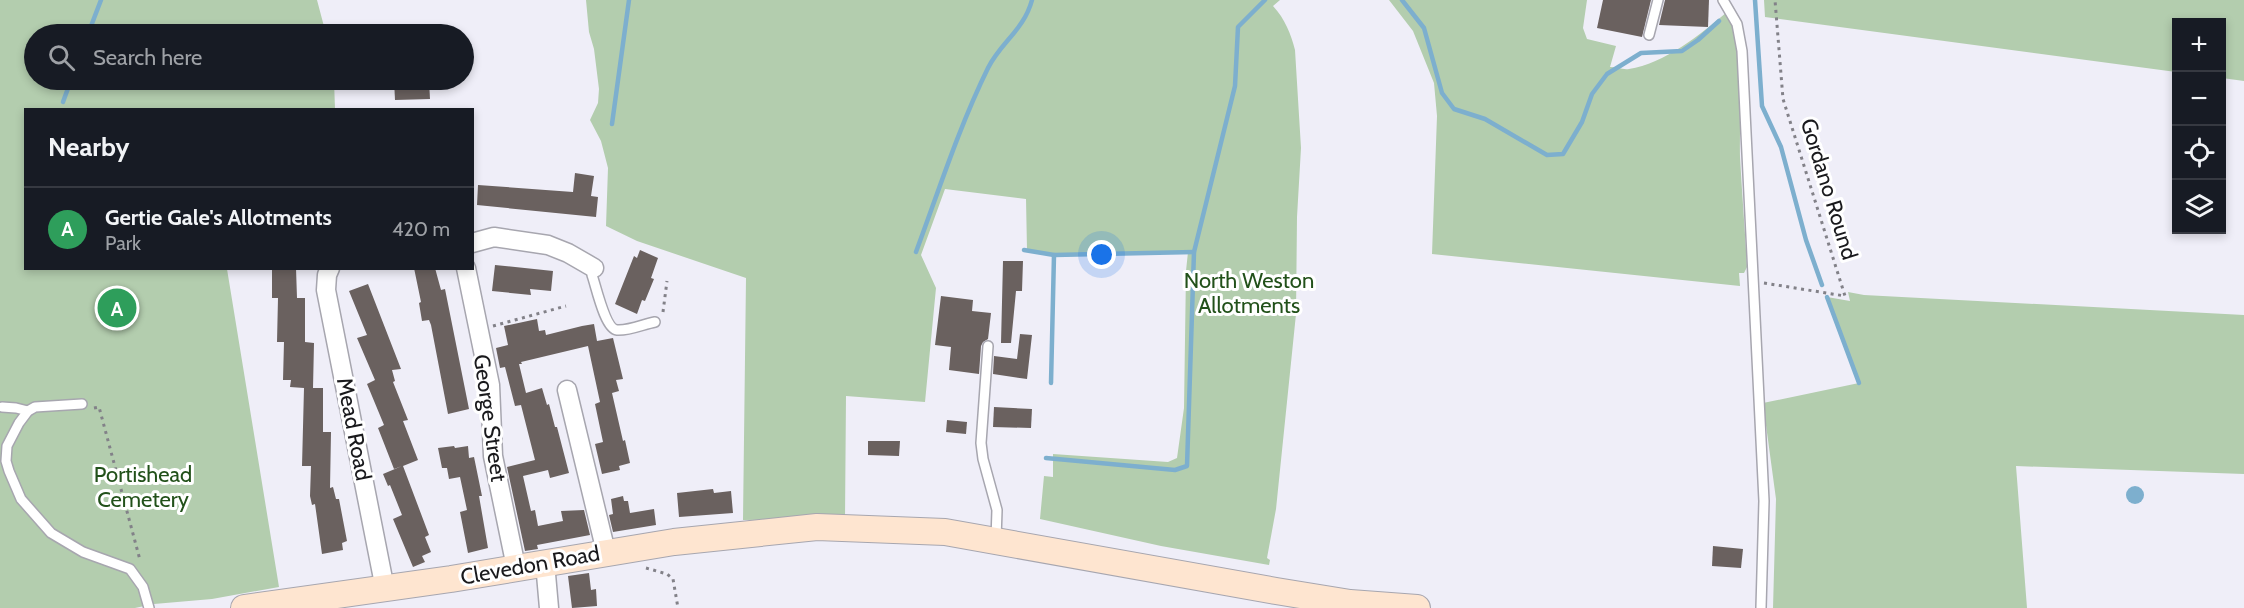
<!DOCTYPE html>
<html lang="en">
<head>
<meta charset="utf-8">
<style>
	:root { --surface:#171b24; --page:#242831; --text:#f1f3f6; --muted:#9ea1a6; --line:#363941; --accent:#0f766e }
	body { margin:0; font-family:Cabin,sans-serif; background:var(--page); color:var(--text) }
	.controls { position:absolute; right:18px; top:18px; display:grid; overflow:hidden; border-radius:0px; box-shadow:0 3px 9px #0003 }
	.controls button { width:54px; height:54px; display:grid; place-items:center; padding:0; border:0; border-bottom:2px solid var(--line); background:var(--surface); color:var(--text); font:30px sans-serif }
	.you { position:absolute; left:1102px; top:255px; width:21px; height:21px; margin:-15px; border:4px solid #fff; border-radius:50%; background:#1a73e8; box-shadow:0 0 0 9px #1a73e833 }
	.badge { display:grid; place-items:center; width:39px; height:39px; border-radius:50%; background:var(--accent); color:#fff; font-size:20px; font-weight:700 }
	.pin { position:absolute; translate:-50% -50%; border:3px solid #fff; box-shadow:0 2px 6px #0006 }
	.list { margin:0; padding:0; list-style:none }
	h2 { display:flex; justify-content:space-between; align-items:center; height:78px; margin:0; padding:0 24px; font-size:26px }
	h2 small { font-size:20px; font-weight:400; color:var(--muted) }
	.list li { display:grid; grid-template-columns:39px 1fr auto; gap:18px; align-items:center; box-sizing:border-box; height:84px; padding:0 24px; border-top:2px solid var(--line) }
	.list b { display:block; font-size:22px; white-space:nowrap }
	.list p { margin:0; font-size:20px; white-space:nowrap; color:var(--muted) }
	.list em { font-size:20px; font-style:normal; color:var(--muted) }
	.icon { flex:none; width:33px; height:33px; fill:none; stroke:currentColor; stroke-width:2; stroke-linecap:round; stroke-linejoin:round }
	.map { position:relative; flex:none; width:2244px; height:608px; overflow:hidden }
	.search { position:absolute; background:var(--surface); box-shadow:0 3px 9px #0003; left:24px; top:24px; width:450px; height:66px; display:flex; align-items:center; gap:15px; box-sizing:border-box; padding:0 21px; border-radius:33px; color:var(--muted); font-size:22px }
	.panel { position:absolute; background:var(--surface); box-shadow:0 3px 9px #0003; left:24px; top:108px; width:450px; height:162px; border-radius:0px }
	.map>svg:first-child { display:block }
	.green { fill:#b3cdae }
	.water { fill:#7dafce }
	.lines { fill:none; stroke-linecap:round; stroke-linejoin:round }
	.stream { stroke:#7dafce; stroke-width:4.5 }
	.building { fill:#6a615f }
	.service-casing { stroke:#a7a6af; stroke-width:12 }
	.minor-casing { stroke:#a7a6af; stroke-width:21 }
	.secondary-casing { stroke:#a7a6af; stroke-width:28 }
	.path { stroke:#828188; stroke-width:3; stroke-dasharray:3 4.5; stroke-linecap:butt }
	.service { stroke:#fff; stroke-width:9 }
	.minor { stroke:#fff; stroke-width:18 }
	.secondary { stroke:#fee5d0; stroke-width:26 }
	.labels { text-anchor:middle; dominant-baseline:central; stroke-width:6; stroke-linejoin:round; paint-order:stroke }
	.street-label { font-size:22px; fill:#19191c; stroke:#fff }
	.park-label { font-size:22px; fill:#22511a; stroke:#fff }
</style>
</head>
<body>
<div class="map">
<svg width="2244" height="608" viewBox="0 0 2244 608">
	<rect width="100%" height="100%" fill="#efeef8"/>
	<!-- green -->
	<g class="green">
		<polygon points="0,0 317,0 326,34 34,34 34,80 334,80 335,109 26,110 26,268 227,269 279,587 212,599 154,604 135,608 0,608"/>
		<path d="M586,0H1280L1273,6C1285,19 1291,34 1295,50L1301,148L1297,217L1296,314L1276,509L1267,558L1270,560L1269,565L1161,546L1040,519L1044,476L1053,477V454L1168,462L1177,458L1184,408L1186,271L1188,252L1054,255L1027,250L1026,199L945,189L921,255L936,288L925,402L846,396L845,519L743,520L746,278L637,241L606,226L608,168L601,141L590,120L598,103L599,89L594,49L589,32Z"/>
		<path d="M1389,0H1587L1583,28L1587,39L1616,46L1610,67C1616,67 1623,70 1629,69C1664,64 1701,34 1727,12C1746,50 1739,114 1740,157C1742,194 1745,230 1747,267L1744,273H1739L1740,286L1432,254L1437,116L1434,83L1413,31Z"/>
		<polygon points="1764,0 2244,0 2244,81 2222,78 2222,22 2176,22 2176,72 1765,17"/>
		<polygon points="1848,292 1864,295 2244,315 2244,474 2016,466 2027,608 1773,608 1776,499 1763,403 1859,383 1827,297 1850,301"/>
	</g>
	<!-- water -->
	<circle class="water" cx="2135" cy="495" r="9"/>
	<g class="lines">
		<!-- stream -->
		<g class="stream">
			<polyline points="1402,0 1424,28 1442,93 1454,109 1485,119 1547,155 1563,154 1582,122 1592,94 1607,74 1641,53 1682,51 1698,40 1719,21"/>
			<polyline points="1755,0 1762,106 1781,147 1806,240 1822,285"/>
			<polyline points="88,34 101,0"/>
			<polyline points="63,102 71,80"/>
			<polyline points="612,124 629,0"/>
			<polyline points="1024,250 1054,255 1194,252"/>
			<path d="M916,252C939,190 959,127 988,68C1001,42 1024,30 1032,0"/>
			<polyline points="1827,297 1859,383"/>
			<polyline points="1051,383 1054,255"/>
			<polyline points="1046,458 1175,470 1187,466 1194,252 1235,86 1238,27 1265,0"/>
		</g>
	</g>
	<!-- building -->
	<g class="building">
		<polygon points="1603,0 1651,0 1642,37 1597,28"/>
		<polygon points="1665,0 1709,0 1708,27 1659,25"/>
		<polygon points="394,80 429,80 430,99 395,100"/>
		<polygon points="575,173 594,176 591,196 598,197 596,217 477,205 478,185 573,192"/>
		<polygon points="640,250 658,258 651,278 654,279 645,301 642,300 637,314 615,304 634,256 637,258"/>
		<polygon points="1003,261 1023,261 1022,291 1016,291 1011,343 1001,343"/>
		<polygon points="495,265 553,271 551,291 530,289 531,295 492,291"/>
		<polygon points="272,268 296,268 297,298 305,298 305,342 314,343 313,388 323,388 323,432 331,432 330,488 333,487 336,499 339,499 347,541 342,543 343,550 322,554 315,504 312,505 310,496 311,466 302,466 304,388 290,387 291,380 283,380 284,342 277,342 278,298 272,298"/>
		<polygon points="414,268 435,268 441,290 445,289 469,409 448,414 431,325 429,320 422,321 419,303 421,302"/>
		<polygon points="368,284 401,369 392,370 395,381 393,382 408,420 403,421 418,460 403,466 429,535 425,537 431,552 422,556 425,562 413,567 393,519 402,515 390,485 388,486 383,474 402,466 394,469 378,428 384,425 367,384 375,380 357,338 367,335 349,291"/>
		<polygon points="941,296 973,300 972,311 991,313 988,339 983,342 981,346 979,374 949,370 951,347 935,345"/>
		<polygon points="537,319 539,331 545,330 546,335 582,326 594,324 597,341 613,338 623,379 616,380 619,391 612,393 623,441 625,440 630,463 619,466 620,470 602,474 595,444 603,442 595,404 600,402 588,346 521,362 522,364 519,364 526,393 542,388 547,405 549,404 555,427 557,427 569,473 550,478 548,470 523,476 531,511 535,510 538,526 563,521 561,511 584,510 590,535 537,545 538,549 525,551 507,467 535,460 521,405 515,406 505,367 500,368 496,348 508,345 504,326"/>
		<polygon points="1020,334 1032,335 1027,379 993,374 994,356 1017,359"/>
		<polygon points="994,407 1032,409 1031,428 993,427"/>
		<polygon points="947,420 967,422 966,434 946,432"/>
		<polygon points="868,441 900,441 899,456 868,455"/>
		<polygon points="454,446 455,448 468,446 469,458 474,457 482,496 479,496 488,548 468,553 460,512 467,510 460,477 449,479 447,468 442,468 438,448"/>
		<polygon points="713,489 714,493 731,491 733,513 679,517 677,493"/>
		<polygon points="623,496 624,501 628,501 630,513 654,509 656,525 613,532 609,515 613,514 611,499"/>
		<polygon points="1713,546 1743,549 1741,568 1712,566"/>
		<polygon points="589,573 591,590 596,589 597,606 572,608 568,576"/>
	</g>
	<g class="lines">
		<!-- service casing -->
		<g class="service-casing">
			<g id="service">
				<polyline points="1723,0 1737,24 1742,51 1764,501 1761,608"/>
				<polyline points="1649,35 1658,0"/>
				<path d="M592,275C596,286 605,329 617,330C629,331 644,324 655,322"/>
				<polyline points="988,346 981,443 983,459 997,510 996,539"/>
				<polyline points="82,404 35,407 28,411 19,423 7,446 6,461 9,471 21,499 51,533 83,552 130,569 143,587 149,608"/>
				<polyline points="2,407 16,408 28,411"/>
			</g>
		</g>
		<!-- minor casing -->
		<g class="minor-casing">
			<g id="minor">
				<polyline points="472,243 494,237 548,245 568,253 594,268"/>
				<polyline points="330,268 327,275 326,290 385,589"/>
				<polyline points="466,268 490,385 493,456 516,567"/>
				<polyline points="567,390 606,552"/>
				<polyline points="545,563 549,608"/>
			</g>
		</g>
		<!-- secondary casing -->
		<g class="secondary-casing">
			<polyline id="secondary" points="244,608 451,579 674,542 817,527 945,532 1276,591 1350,603 1417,608"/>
		</g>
		<!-- path -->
		<g class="path">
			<polyline points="1764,283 1845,296 1783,99 1775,0"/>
			<polyline points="663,312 667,281"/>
			<polyline points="493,326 566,306"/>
			<polyline points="94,408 99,407 140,560"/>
			<polyline points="646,568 667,574 673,579 678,608"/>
		</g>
		<!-- service -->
		<use href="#service" class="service"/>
		<!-- minor -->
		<use href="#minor" class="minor"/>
		<!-- secondary -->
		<use href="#secondary" class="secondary"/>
	</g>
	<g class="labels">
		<!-- street labels -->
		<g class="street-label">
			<text transform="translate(1829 189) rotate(73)">Gordano Round</text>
			<text transform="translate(490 418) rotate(82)">George Street</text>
			<text transform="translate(354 429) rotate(79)">Mead Road</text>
			<text transform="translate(530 565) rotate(-10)">Clevedon Road</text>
		</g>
		<!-- park labels -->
		<g class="park-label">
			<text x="1249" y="280">North Weston<tspan x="1249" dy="25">Allotments</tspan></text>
			<text x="143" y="474">Portishead<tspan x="143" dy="25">Cemetery</tspan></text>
		</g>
	</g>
</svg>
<div class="controls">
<button>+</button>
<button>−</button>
<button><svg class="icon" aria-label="locate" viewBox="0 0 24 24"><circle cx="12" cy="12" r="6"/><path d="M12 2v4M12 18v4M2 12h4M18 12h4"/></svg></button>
<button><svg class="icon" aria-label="layers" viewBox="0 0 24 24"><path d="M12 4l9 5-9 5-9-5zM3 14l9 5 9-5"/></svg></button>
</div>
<div class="you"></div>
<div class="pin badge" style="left:117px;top:308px;background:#2e9e5b">A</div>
<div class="search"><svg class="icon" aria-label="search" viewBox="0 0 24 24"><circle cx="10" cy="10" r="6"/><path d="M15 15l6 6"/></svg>Search here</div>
<section class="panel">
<h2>Nearby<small></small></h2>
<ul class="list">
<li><span class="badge" style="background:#2e9e5b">A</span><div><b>Gertie Gale's Allotments</b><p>Park</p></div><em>420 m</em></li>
</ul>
</section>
</div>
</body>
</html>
